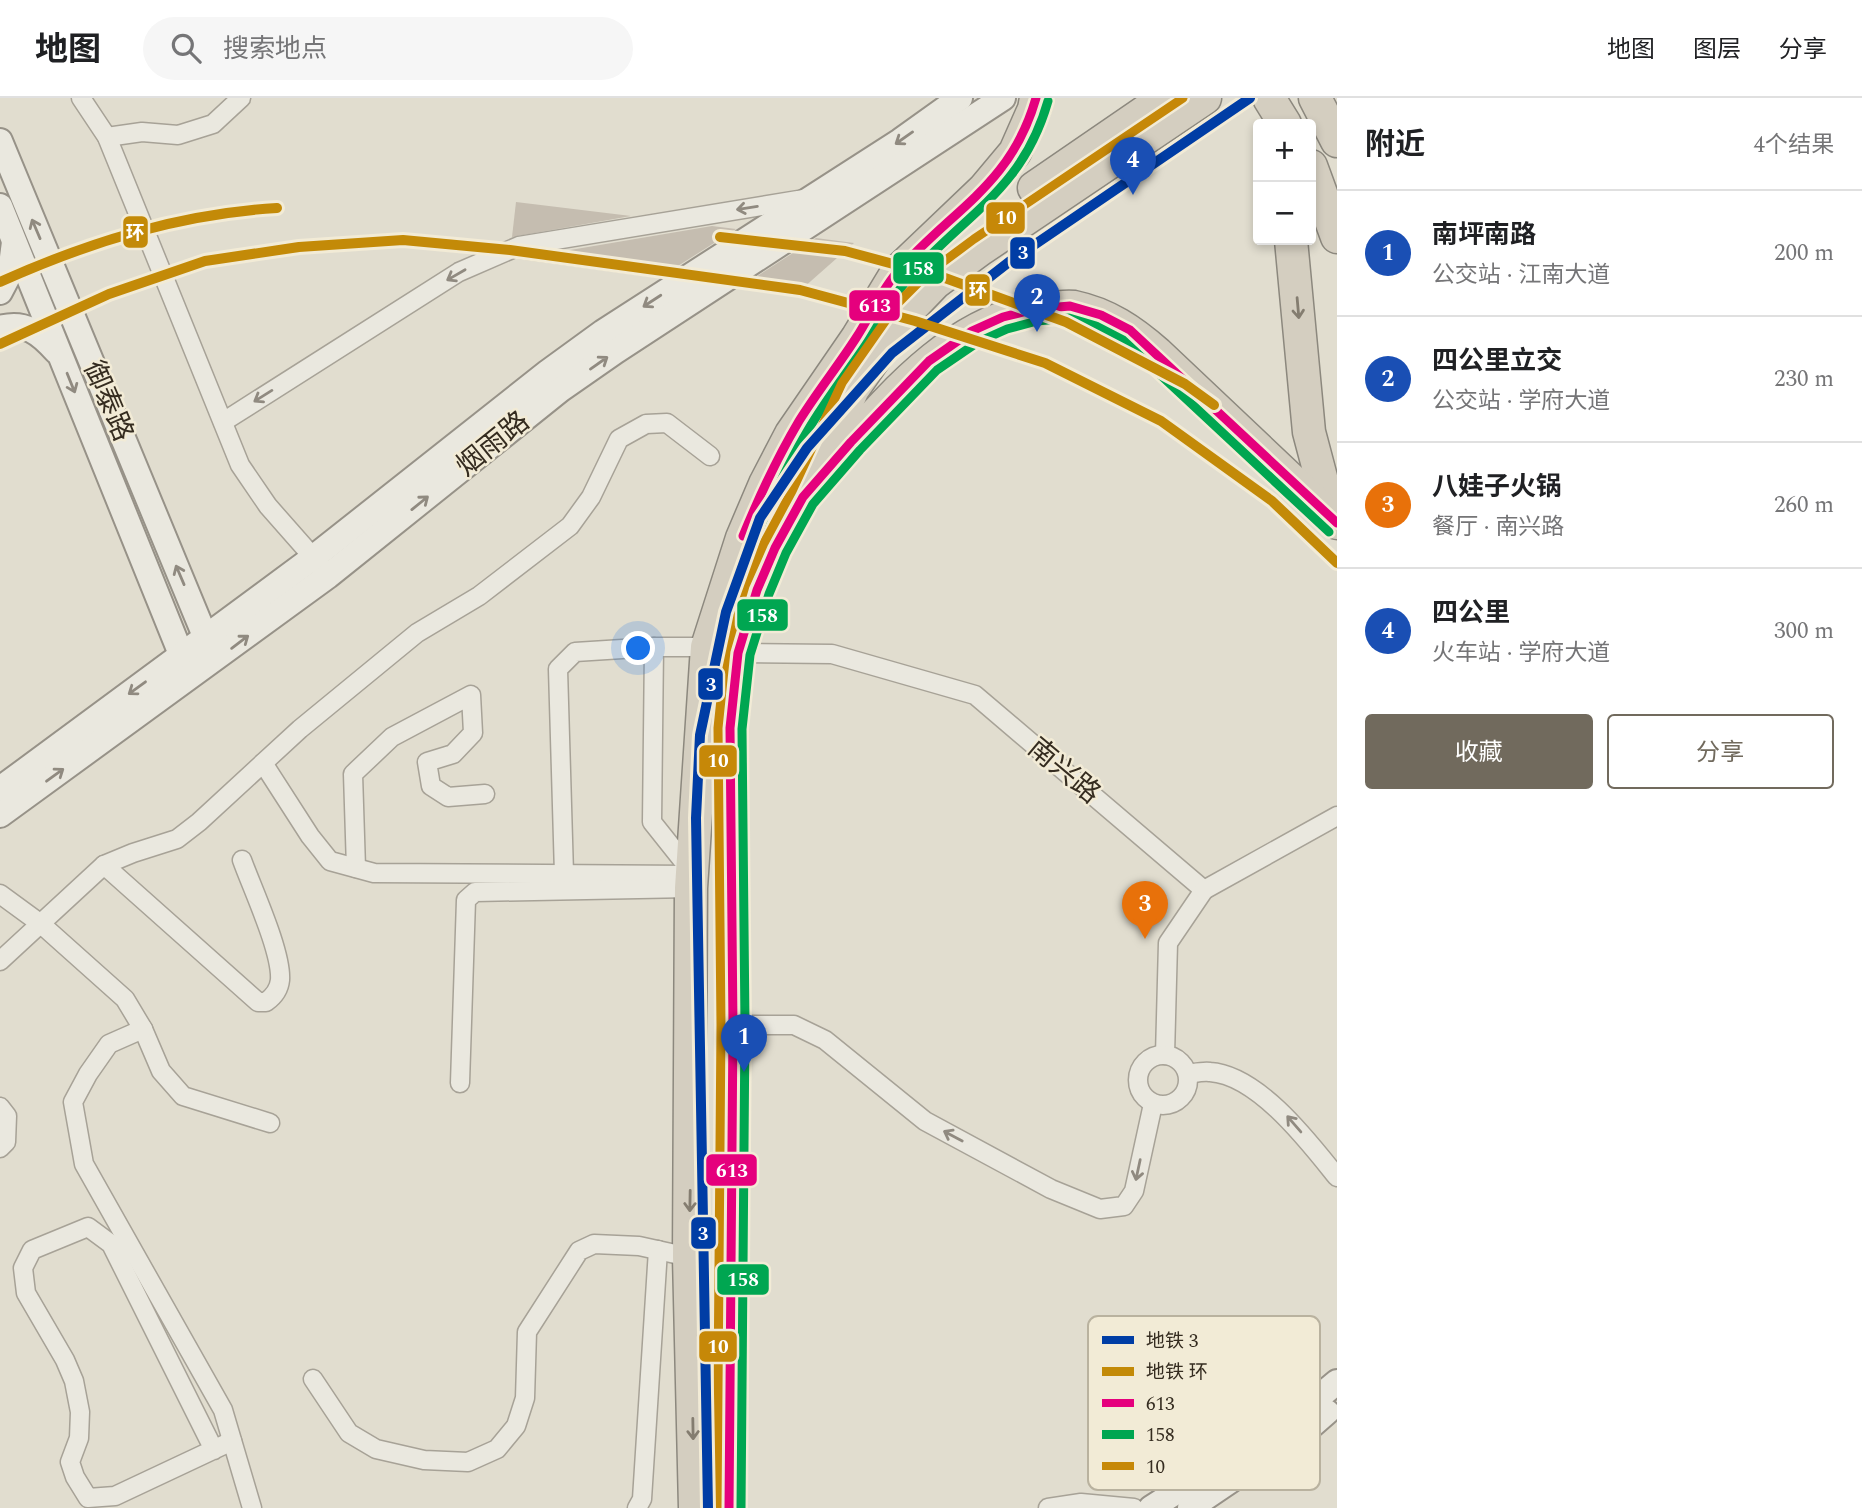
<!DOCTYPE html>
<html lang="zh">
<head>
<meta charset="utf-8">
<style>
	:root { --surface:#fff; --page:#f6f6f6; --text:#202124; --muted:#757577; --line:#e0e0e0; --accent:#716a5d }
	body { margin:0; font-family:Spectral,"Noto Sans SC",serif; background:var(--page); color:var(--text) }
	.controls { position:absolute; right:21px; top:21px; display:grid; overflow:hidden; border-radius:7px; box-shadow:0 4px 10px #0003 }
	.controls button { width:63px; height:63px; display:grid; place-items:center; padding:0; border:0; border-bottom:2px solid var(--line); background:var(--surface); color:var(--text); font:35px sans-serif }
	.you { position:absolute; left:639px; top:551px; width:24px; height:24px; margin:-18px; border:5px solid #fff; border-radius:50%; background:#1a73e8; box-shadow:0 0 0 10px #1a73e833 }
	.badge { display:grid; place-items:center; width:46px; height:46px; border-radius:50%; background:var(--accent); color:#fff; font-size:23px; font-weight:700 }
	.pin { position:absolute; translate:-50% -58px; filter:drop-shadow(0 2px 4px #0008) }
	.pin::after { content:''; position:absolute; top:37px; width:24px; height:21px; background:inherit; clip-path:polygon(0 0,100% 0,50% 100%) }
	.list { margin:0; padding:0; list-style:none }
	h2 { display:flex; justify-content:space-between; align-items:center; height:91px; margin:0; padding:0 28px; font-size:30px }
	h2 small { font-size:23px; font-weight:400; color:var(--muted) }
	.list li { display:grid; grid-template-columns:46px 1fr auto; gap:21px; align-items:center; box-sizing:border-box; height:126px; padding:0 28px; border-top:2px solid var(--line) }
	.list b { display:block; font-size:26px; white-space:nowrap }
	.list p { margin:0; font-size:23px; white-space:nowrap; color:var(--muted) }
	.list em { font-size:23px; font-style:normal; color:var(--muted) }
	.actions { display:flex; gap:14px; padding:21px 28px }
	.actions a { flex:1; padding:16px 0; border:2px solid var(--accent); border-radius:7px; text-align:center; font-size:24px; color:var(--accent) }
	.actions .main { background:var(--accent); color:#fff }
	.icon { flex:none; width:38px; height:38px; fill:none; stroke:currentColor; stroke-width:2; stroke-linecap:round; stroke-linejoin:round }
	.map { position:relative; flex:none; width:1337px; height:1410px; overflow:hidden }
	header { display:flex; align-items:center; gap:42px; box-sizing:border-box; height:98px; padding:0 35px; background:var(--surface); border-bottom:2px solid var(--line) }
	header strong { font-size:33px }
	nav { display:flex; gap:38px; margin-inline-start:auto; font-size:24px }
	.search { width:490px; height:63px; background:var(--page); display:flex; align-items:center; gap:18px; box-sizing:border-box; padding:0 24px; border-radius:38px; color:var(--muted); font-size:26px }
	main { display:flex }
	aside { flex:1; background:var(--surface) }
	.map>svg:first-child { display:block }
	.building { fill:#c5bdb0 }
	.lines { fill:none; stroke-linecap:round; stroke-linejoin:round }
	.street-casing { stroke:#a7a297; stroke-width:21 }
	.secondary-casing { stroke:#979288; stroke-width:28 }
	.highway-casing { stroke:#8c887e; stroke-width:35 }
	.street { stroke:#eae8df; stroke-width:18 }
	.secondary { stroke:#eae8df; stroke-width:24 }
	.highway { stroke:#d4cec0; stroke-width:32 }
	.bus-1-casing { stroke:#f2ebd6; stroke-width:14 }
	.bus-2-casing { stroke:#f2ebd6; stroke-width:14 }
	.bus-3-casing { stroke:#f2ebd6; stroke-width:14 }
	.bus-1 { stroke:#e5007d; stroke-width:9 }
	.bus-2 { stroke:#00a651; stroke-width:9 }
	.bus-3 { stroke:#c68808; stroke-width:9 }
	.metro-1-casing { stroke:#f2ebd6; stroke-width:16 }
	.metro-2-casing { stroke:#f2ebd6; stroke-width:16 }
	.metro-1 { stroke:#003da5; stroke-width:10 }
	.metro-2 { stroke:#c38a08; stroke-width:10 }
	.oneway { stroke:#908a80 }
	.oneway2 { stroke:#847d70 }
	.labels { text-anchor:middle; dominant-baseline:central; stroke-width:5; stroke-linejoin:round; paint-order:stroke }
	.street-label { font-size:28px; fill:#352c20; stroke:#f2ebd6 }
	.key { fill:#f2ebd6; stroke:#b9b29f; stroke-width:2 }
	.key-label { font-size:19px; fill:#352c20 }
	.line-badge { stroke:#f2ebd6; stroke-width:2.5 }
	.badge-label { font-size:19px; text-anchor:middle; font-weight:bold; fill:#fff }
</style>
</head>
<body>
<header>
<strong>地图</strong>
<div class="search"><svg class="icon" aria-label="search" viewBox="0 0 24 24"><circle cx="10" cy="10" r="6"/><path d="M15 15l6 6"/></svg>搜索地点</div>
<nav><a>地图</a><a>图层</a><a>分享</a></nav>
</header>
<main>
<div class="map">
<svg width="1337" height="1410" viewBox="0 0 1337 1410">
	<rect width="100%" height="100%" fill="#e1ddcf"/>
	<!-- building -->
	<g class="building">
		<polygon points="516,104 631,118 512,139"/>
		<polygon points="712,128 736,131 659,180 517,161"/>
		<polygon points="816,140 854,145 794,198 739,190"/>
	</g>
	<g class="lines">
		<!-- street casing -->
		<g class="street-casing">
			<g id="street">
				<polyline points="81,0 107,39 240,367 268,408 320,467"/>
				<polyline points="107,39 142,34 178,37 213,26 241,0"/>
				<polyline points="223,324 459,174 519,148 804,101"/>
				<polyline points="654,549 652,724 691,773"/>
				<polyline points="738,555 832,556 975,597 1204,792 1168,845 1165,957"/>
				<polyline points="263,665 310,738 330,763 374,775 691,777"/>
				<path d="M104,767L258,904H266C273,899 279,892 280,882C282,854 252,790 242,762"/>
				<polyline points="356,770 353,676 392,639 471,597 473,635 453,656 427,664 431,688 448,699 485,696"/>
				<polyline points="564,776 558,571 575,554 654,549 707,549"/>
				<polyline points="1204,792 1337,718"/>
				<polyline points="0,796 41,826 125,901 143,931 161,973 183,998 270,1025"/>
				<polyline points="0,863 104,767 133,755 177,741 199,724 300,631 417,535 479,498 570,428 591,399 619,341 646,326 667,325 710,358"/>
				<polyline points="733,927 794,927 825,942 925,1023 1051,1091 1100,1111 1124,1108 1134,1093 1153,1006"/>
				<polyline points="143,931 109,946 88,976 73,1004 84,1066 223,1312 252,1410"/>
				<circle cx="1163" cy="982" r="25"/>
				<path d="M1188,976C1195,975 1203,973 1210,974C1258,977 1309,1044 1337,1079"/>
				<polyline points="460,985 466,802 475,794 691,790"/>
				<polyline points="0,1009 7,1018 6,1044 0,1050"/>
				<polyline points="313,1281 349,1335 376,1351 424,1362 468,1364 497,1351 516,1328 525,1300 527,1234 579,1153 594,1146 639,1148 689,1159"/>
				<polyline points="214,1352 111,1146 88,1129 32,1152 23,1170 26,1195 65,1262 74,1283 80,1314 79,1340 70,1364 75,1379 88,1400 115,1398 232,1343"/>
				<polyline points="637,1410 642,1401 658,1152"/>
				<polyline points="1048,1410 1081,1405 1134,1410"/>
			</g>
		</g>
		<!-- secondary casing -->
		<g class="secondary-casing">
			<g id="secondary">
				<polyline points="0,43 212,555"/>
				<polyline points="0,108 187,571"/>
				<polyline points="0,194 10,175 14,144"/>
				<path d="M0,230C25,223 40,235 56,253"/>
				<polyline points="0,691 314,459 548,274 603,234 900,43 960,0"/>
				<polyline points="0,717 328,478 560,292 616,253 1003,0"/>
				<polyline points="1151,1410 1301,1314 1337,1284"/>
				<polyline points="1190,1410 1311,1328 1327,1314"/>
			</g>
		</g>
		<!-- highway casing -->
		<g class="highway-casing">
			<g id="highway">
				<polyline points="1269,0 1285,26"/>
				<polyline points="1315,0 1337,43"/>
				<polyline points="1311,68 1337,139"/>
				<polyline points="1034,90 1165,0"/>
				<polyline points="1291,142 1309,334 1323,387 1336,419"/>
				<path d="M824,374C883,308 952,218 1047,210C1055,210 1065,208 1074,209C1107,216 1132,233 1157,255L1337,425"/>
				<polyline points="695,1410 689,1159 691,790 707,549 742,440 765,386 791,336 857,240 897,174 984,91 1015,54 1034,11 1036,0"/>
				<polyline points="729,1410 733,927 730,630 738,555 757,492 775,450 803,399 853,291 907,214 935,185 981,151 1205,0"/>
			</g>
		</g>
		<!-- street -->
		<use href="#street" class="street"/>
		<!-- secondary -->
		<use href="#secondary" class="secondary"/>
		<!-- highway -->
		<use href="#highway" class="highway"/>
		<!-- bus-1 casing -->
		<g class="bus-1-casing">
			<g id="bus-1">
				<path d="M743,438C759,399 777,360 799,323C817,294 838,268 856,240C871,217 881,192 899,172C954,110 1011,87 1036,0"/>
				<polyline points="729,1410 733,927 730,630 738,555 757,492 775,450 803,399 851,344 929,263 972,233 1003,219 1035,211 1070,208 1101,217 1130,232 1337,425"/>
			</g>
		</g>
		<!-- bus-2 casing -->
		<g class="bus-2-casing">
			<g id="bus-2">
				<path d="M754,443C770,405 787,367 808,332C825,303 846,276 865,248C880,226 890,201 908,181C964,116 1022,94 1048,3"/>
				<polyline points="741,1410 745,927 742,631 750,557 769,496 786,455 813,406 860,352 937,272 978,244 1007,231 1037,223 1069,220 1096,228 1123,242 1329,434"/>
			</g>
		</g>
		<!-- bus-3 casing -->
		<g class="bus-3-casing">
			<polyline id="bus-3" points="717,1410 721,927 718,630 726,553 745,488 764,445 792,393 842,285 898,205 927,176 974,141 1183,0"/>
		</g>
		<!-- bus-1 -->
		<use href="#bus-1" class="bus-1"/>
		<!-- bus-2 -->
		<use href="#bus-2" class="bus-2"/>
		<!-- bus-3 -->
		<use href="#bus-3" class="bus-3"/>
		<!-- metro-1 casing -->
		<g class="metro-1-casing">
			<polyline id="metro-1" points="708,1410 696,720 700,637 726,514 760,420 807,350 892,255 1009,164 1250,0"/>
		</g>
		<!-- metro-2 casing -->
		<g class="metro-2-casing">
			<g id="metro-2">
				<polyline points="720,139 845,153 945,180 1066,224 1185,286 1214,307"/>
				<path d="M0,184C89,144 179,116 277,110"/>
				<polyline points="0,246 109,196 205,163 299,149 403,142 510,152 800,192 915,223 1045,265 1161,323 1272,403 1337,465"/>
			</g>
		</g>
		<!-- metro-1 -->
		<use href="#metro-1" class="metro-1"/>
		<!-- metro-2 -->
		<use href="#metro-2" class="metro-2"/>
	</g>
	<!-- one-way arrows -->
	<defs><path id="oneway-shaft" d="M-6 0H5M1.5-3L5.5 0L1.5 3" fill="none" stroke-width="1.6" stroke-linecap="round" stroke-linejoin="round" transform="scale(1.75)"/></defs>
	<g class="oneway">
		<use href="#oneway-shaft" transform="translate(904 40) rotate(145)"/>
		<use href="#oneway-shaft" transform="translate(747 110) rotate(171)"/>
		<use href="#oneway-shaft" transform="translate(36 131) rotate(-113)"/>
		<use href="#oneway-shaft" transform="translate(456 177) rotate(150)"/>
		<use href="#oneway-shaft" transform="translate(652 203) rotate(147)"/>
		<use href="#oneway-shaft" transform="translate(599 265) rotate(-35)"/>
		<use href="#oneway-shaft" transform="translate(71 285) rotate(68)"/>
		<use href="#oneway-shaft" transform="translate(263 298) rotate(148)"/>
		<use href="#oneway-shaft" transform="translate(420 405) rotate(-39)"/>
		<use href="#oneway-shaft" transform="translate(180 477) rotate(-113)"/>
		<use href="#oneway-shaft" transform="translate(240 544) rotate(-37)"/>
		<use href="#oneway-shaft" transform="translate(137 590) rotate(144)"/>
		<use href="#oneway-shaft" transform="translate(55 677) rotate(-36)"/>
		<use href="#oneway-shaft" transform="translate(1294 1026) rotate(-131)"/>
		<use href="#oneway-shaft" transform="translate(953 1038) rotate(-152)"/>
		<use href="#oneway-shaft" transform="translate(1138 1072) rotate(102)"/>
	</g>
	<g class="oneway2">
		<use href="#oneway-shaft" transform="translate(1298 210) rotate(85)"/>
		<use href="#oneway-shaft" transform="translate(690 1103) rotate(91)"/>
		<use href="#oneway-shaft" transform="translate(693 1331) rotate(89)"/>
	</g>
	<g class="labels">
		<!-- street labels -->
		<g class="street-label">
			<text transform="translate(108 303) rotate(67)">御泰路</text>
			<text transform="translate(493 346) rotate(-39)">烟雨路</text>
			<text transform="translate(1064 673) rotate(40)">南兴路</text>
		</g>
	</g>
	<!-- legend -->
	<rect x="1088" y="1218" width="232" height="174" rx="10" class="key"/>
	<rect x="1102" y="1238" width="32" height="8" fill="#003da5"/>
	<rect x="1102" y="1269" width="32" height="9" fill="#c38a08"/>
	<rect x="1102" y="1301" width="32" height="8" fill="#e5007d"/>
	<rect x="1102" y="1332" width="32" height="9" fill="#00a651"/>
	<rect x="1102" y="1364" width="32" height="8" fill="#c68808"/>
	<g class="key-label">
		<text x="1146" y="1249">地铁 3</text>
		<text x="1146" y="1280">地铁 环</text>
		<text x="1146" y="1312">613</text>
		<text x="1146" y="1343">158</text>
		<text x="1146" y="1375">10</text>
	</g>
	<g class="line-badge">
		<rect x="985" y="103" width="41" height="34" rx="7" fill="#c68808"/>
		<rect x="122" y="117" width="27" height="34" rx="7" fill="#c38a08"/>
		<rect x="1009" y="138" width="27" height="34" rx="7" fill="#003da5"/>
		<rect x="892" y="153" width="53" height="34" rx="7" fill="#00a651"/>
		<rect x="964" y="175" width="27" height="34" rx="7" fill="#c38a08"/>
		<rect x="848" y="191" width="53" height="33" rx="7" fill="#e5007d"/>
		<rect x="736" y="500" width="53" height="34" rx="7" fill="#00a651"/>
		<rect x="697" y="569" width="27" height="34" rx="7" fill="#003da5"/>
		<rect x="698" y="646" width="40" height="34" rx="7" fill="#c68808"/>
		<rect x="705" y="1055" width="53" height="34" rx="7" fill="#e5007d"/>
		<rect x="690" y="1118" width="27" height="34" rx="7" fill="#003da5"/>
		<rect x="716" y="1165" width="54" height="33" rx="7" fill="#00a651"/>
		<rect x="698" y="1232" width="40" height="33" rx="7" fill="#c68808"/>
	</g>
	<g class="badge-label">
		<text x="1006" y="126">10</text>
		<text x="135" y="141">环</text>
		<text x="1023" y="161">3</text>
		<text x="918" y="177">158</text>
		<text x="978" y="199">环</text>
		<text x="875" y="214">613</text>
		<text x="762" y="524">158</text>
		<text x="711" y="593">3</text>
		<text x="718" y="669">10</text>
		<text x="732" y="1079">613</text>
		<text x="703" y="1142">3</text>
		<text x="743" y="1188">158</text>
		<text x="718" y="1255">10</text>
	</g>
</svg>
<div class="controls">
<button>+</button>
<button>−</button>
</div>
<div class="you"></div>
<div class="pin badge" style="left:744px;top:974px;background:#1a4fb4">1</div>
<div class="pin badge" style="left:1037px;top:234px;background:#1a4fb4">2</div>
<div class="pin badge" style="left:1145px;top:841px;background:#e8710a">3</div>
<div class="pin badge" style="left:1133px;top:97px;background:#1a4fb4">4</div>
</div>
<aside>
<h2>附近<small>4个结果</small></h2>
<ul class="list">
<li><span class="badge" style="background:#1a4fb4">1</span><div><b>南坪南路</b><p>公交站 · 江南大道</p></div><em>200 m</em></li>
<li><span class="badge" style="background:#1a4fb4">2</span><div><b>四公里立交</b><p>公交站 · 学府大道</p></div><em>230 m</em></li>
<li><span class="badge" style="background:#e8710a">3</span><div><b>八娃子火锅</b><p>餐厅 · 南兴路</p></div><em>260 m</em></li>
<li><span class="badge" style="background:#1a4fb4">4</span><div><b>四公里</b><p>火车站 · 学府大道</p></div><em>300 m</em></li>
</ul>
<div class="actions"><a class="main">收藏</a><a>分享</a></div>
</aside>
</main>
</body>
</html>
